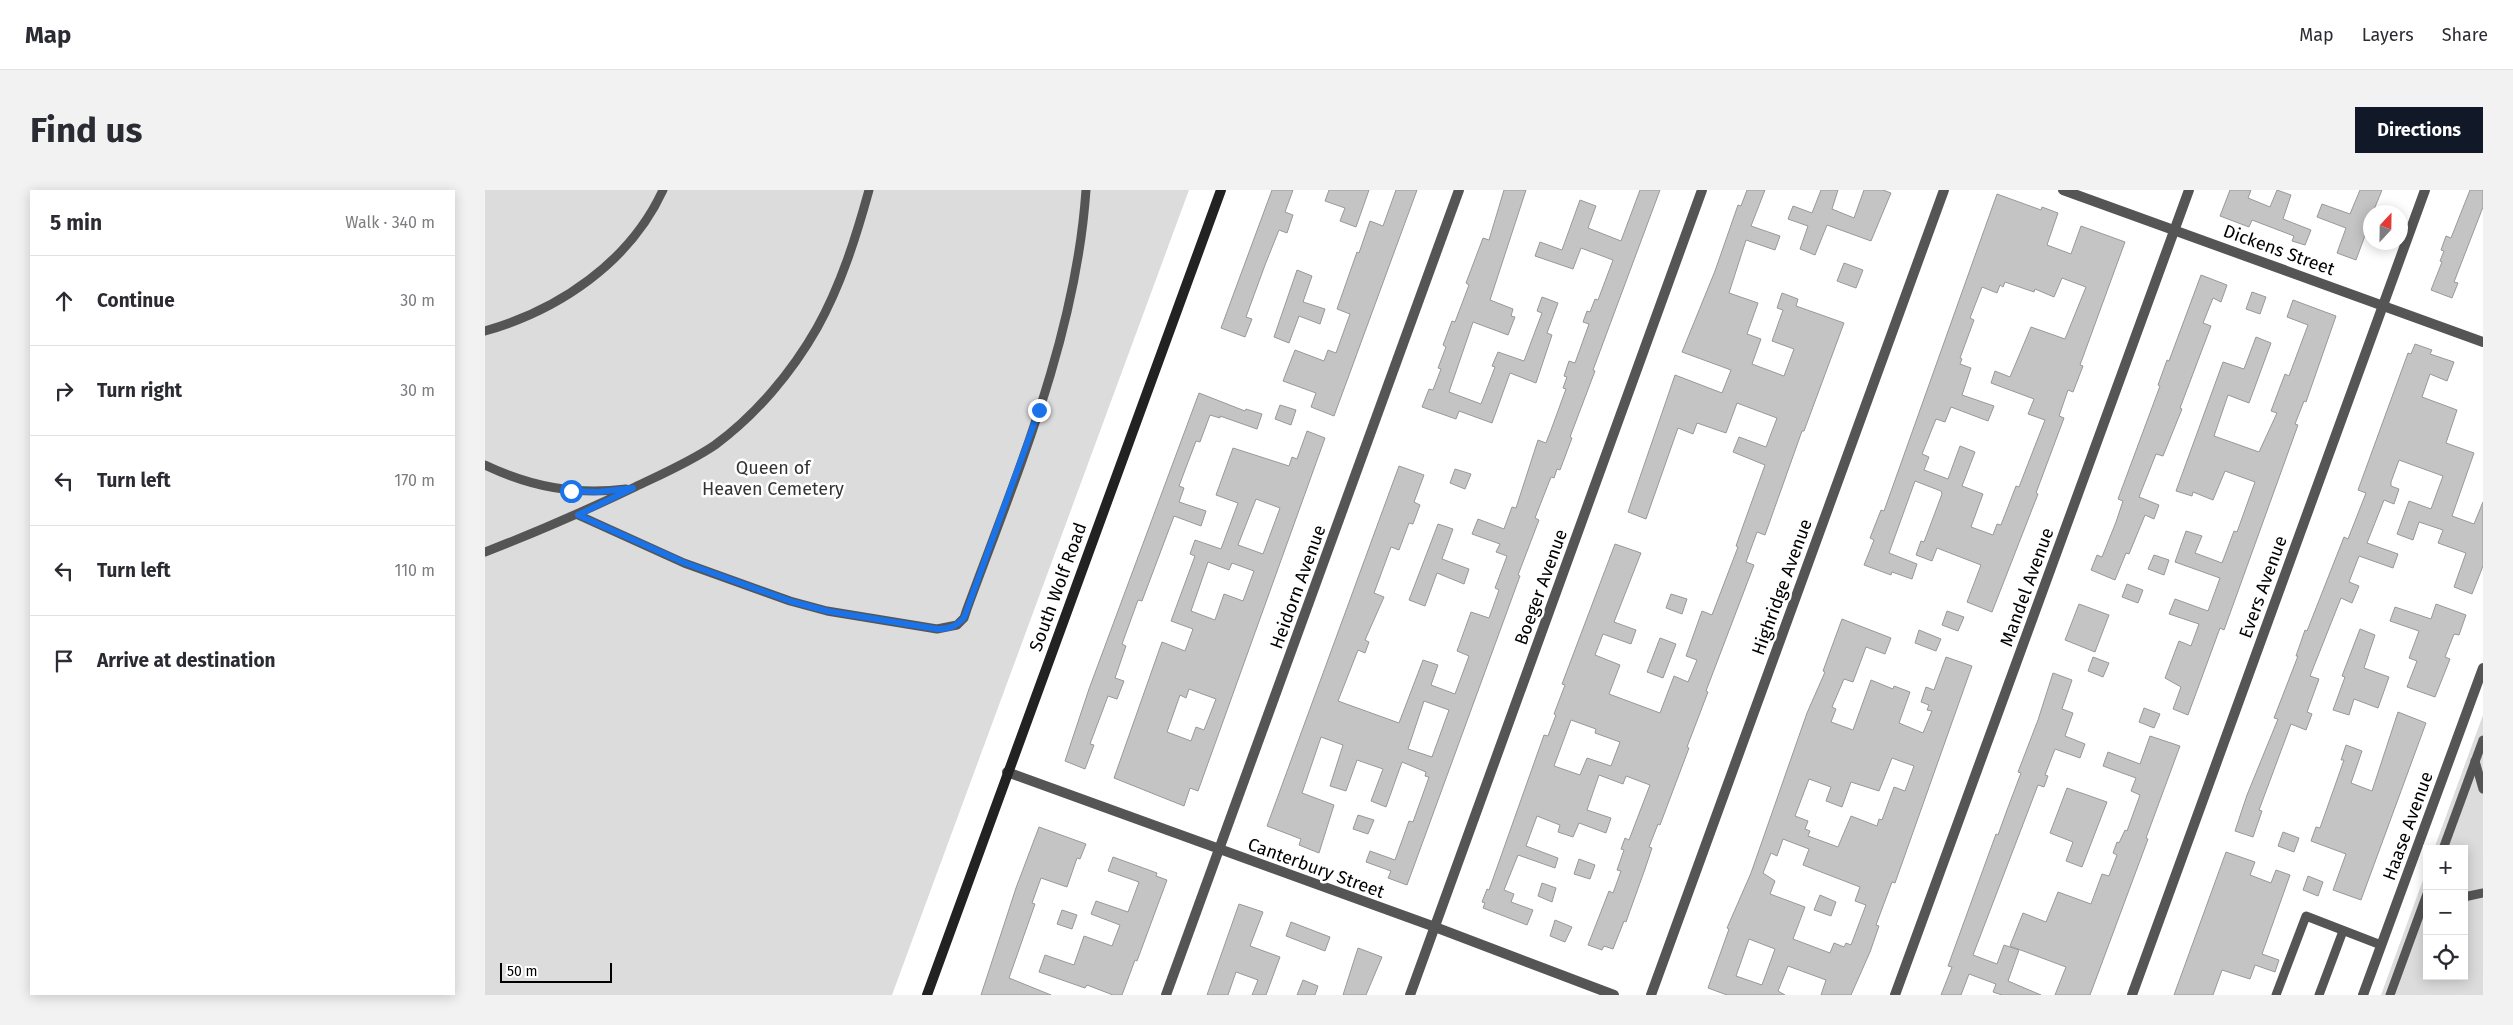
<!DOCTYPE html>
<html lang="en">
<head>
<meta charset="utf-8">
<style>
	:root { --surface:#fff; --page:#f2f2f3; --text:#2b2b33; --muted:#7c7c81; --line:#e1e1e2; --accent:#111827 }
	body { margin:0; font-family:"Fira Sans",sans-serif; background:var(--page); color:var(--text) }
	.controls { position:absolute; right:15px; bottom:15px; display:grid; overflow:hidden; border-radius:0px; box-shadow:0 2px 12px #0003 }
	.controls button { width:45px; height:45px; display:grid; place-items:center; padding:0; border:0; border-bottom:1px solid var(--line); background:var(--surface); color:var(--text); font:25px sans-serif }
	.compass { position:absolute; left:1878px; top:15px; width:45px; height:45px; border-radius:50%; background:var(--surface); box-shadow:0 2px 12px #0003; rotate:22deg }
	.scale { position:absolute; left:15px; bottom:12px; width:112px; box-sizing:border-box; padding-left:5px; border:2px solid #000; border-top:0; font-size:14px; line-height:18px; white-space:nowrap; color:#000; -webkit-text-stroke:4px #fff; paint-order:stroke }
	.stop { position:absolute; width:15px; height:15px; margin:-11px; border:4px solid #1a73e8; border-radius:50%; background:#fff }
	.stop.end { background:#1a73e8; border-color:#fff; box-shadow:0 1px 5px #0008 }
	.list { margin:0; padding:0; list-style:none }
	h2 { display:flex; justify-content:space-between; align-items:center; height:65px; margin:0; padding:0 20px; font-size:21px }
	h2 small { font-size:16px; font-weight:400; color:var(--muted) }
	.list li { display:grid; grid-template-columns:32px 1fr auto; gap:15px; align-items:center; box-sizing:border-box; height:90px; padding:0 20px; border-top:1px solid var(--line) }
	.list b { display:block; font-size:19px; white-space:nowrap }
	.list em { font-size:16px; font-style:normal; color:var(--muted) }
	.icon { flex:none; width:28px; height:28px; fill:none; stroke:currentColor; stroke-width:2; stroke-linecap:round; stroke-linejoin:round }
	.map { position:relative; flex:none; width:1998px; height:805px; overflow:hidden; border-radius:0px }
	header { display:flex; align-items:center; gap:30px; box-sizing:border-box; height:70px; padding:0 25px; background:var(--surface); border-bottom:1px solid var(--line) }
	header strong { font-size:24px }
	nav { display:flex; gap:28px; margin-inline-start:auto; font-size:18px }
	.intro { display:flex; align-items:center; justify-content:space-between; box-sizing:border-box; height:120px; padding:0 30px }
	h1 { margin:0; font-size:35px }
	.button { padding:12px 22px; border-radius:0px; background:var(--accent); color:#fff; font-size:18px; font-weight:700 }
	main { display:flex; gap:30px; padding:0 30px }
	aside { flex:1; background:var(--surface); border-radius:0px; box-shadow:0 2px 12px #0003 }
	.map>svg:first-child { display:block }
	.green { fill:#dcdcdc }
	.building { fill:#c4c4c4; stroke:#999; fill-rule:evenodd }
	.lines { fill:none; stroke-linecap:round; stroke-linejoin:round }
	.lane { stroke:#555; stroke-width:9 }
	.street { stroke:#555; stroke-width:10 }
	.secondary { stroke:#222; stroke-width:10 }
	.route { stroke:#1a73e8; stroke-width:6 }
	.labels { text-anchor:middle; dominant-baseline:central; stroke-width:5; stroke-linejoin:round; paint-order:stroke }
	.street-label { font-size:18px; fill:#000; stroke:#fff }
	.park-label { font-size:18px; fill:#333; stroke:#fff }
</style>
</head>
<body>
<header>
<strong>Map</strong>
<nav><a>Map</a><a>Layers</a><a>Share</a></nav>
</header>
<div class="intro"><h1>Find us</h1><a class="button">Directions</a></div>
<main>
<aside>
<h2>5 min<small>Walk · 340 m</small></h2>
<ul class="list">
<li><svg class="icon" aria-label="ahead" viewBox="0 0 24 24"><path d="M12 20V5M6 11l6-6 6 6"/></svg><div><b>Continue</b></div><em>30 m</em></li>
<li><svg class="icon" aria-label="right" viewBox="0 0 24 24"><path d="M7 20v-9h11M14 6l5 5-5 5"/></svg><div><b>Turn right</b></div><em>30 m</em></li>
<li><svg class="icon" aria-label="left" viewBox="0 0 24 24"><path d="M17 20v-9H6M10 6l-5 5 5 5"/></svg><div><b>Turn left</b></div><em>170 m</em></li>
<li><svg class="icon" aria-label="left" viewBox="0 0 24 24"><path d="M17 20v-9H6M10 6l-5 5 5 5"/></svg><div><b>Turn left</b></div><em>110 m</em></li>
<li><svg class="icon" aria-label="arrive" viewBox="0 0 24 24"><path d="M6 21V4h12l-3 4 3 4H6"/></svg><div><b>Arrive at destination</b></div></li>
</ul>
</aside>
<div class="map">
<svg width="1998" height="805" viewBox="0 0 1998 805">
	<rect width="100%" height="100%" fill="#fff"/>
	<!-- green -->
	<g class="green">
		<polygon points="0,0 704,0 407,805 0,805"/>
		<polygon points="1998,525 1998,805 1896,805 1942,679 1942,786 1979,786 1979,659 1949,659"/>
	</g>
	<!-- building -->
	<g class="building">
		<polygon points="787,0 808,0 800,22 808,25 802,43 794,40 780,75 761,127 767,129 760,147 736,138"/>
		<polygon points="844,0 884,0 871,37 855,31 860,18 840,11"/>
		<polygon points="911,0 932,0 849,226 826,217 831,203 798,191 810,160 839,171 843,160 851,163 865,124 852,119 872,62 874,63 885,31 898,36"/>
		<polygon points="1019,0 1041,0 1005,110 1028,119 1026,126 1030,127 1023,145 988,132 964,202 996,214 1010,177 1007,176 1013,162 1039,171 1057,123 1052,121 1057,107 1073,113 1062,143 1067,145 1051,193 1025,183 1007,233 974,221 971,229 937,217 944,199 948,200 956,179 953,178 961,157 958,155 967,131 970,132 984,95 981,93 998,48 1004,50"/>
		<path d="M1155,0H1175L1108,180L1110,181L1085,247L1087,248L1075,280L1072,279L1069,288L1066,287L1050,328L1054,330L1033,385L1035,386L922,695L903,688L906,681L881,672L885,661L910,670L924,631L928,632L944,587L940,586L941,582L917,572L901,617L886,611L898,579L872,570L861,601L845,596L858,555L836,547L817,603L849,615L834,663L814,655L816,649L782,636L914,276L939,285L929,312L935,315L928,334L924,333L914,360L906,357L889,403L899,407L880,450L884,452L880,463L873,460L853,511L914,533L938,470L953,475L946,495L970,504L984,466L972,461L986,422L1004,428L1014,400L1010,398L1022,366L1011,362L1015,354L987,344L993,329L1019,339L1027,317L1031,318L1053,250L1061,253L1066,240L1081,199L1078,198L1082,187L1079,186L1084,171L1090,173L1104,134L1098,132L1102,121L1105,122L1110,109L1113,110L1128,70L1096,58L1088,79L1050,66L1055,52L1077,60L1095,10L1111,16L1103,38L1136,51ZM939,511L964,520L947,567L923,559Z"/>
		<path d="M1262,0H1280L1266,36L1295,46L1290,60L1261,50L1244,103L1273,113L1262,144L1276,149L1267,174L1299,186L1309,159L1287,151L1298,120L1292,118L1297,103L1313,109L1311,116L1359,133L1319,241H1317L1280,345L1272,342L1261,372L1269,375L1221,501L1223,502L1202,557L1204,558L1175,635L1173,634L1164,657L1167,658L1160,679L1141,732L1139,731L1128,759L1119,756L1117,760L1103,755L1124,701L1128,703L1136,681L1132,680L1139,660L1136,659L1140,648L1144,650L1165,595L1141,586L1138,594L1114,585L1102,620L1126,628L1121,643L1094,633L1088,647L1073,642L1075,635L1052,626L1041,656L1073,668L1070,678L1033,665L1019,700L1029,704L1026,712L1048,720L1042,735L998,718L1000,713L997,712L1002,699L1004,700L1059,545L1063,546L1071,525L1069,524L1080,495L1077,494L1130,354L1156,363L1129,432L1151,440L1146,454L1118,444L1110,465L1135,475L1124,504L1175,523L1189,486L1203,492L1212,470L1201,466L1217,421L1227,425L1253,357L1251,356L1258,336L1280,275L1248,262L1254,247L1281,257L1292,228L1252,213L1241,243L1212,233L1208,244L1193,238L1161,329L1143,322L1190,185L1237,203L1246,180L1197,162L1230,81L1253,15L1256,16ZM1086,530L1111,539L1110,543L1135,552L1126,576L1102,568L1095,585L1069,576Z"/>
		<polygon points="1336,0 1353,0 1347,19 1369,28 1379,0 1398,0 1406,3 1386,51 1342,35 1330,65 1315,59 1323,36 1303,29 1308,16 1327,23"/>
		<polygon points="1745,0 1766,0 1763,8 1785,17 1792,0 1806,5 1798,29 1826,40 1820,55 1807,51 1809,46 1767,30 1764,37 1735,26"/>
		<polygon points="1875,0 1897,0 1888,22 1886,22 1886,29 1871,70 1852,63 1861,38 1832,27 1837,14 1865,24"/>
		<polygon points="1985,0 1998,0 1998,17 1969,92 1973,93 1967,108 1946,100 1957,72 1955,71 1959,61 1956,60 1961,46 1966,48"/>
		<path d="M1512,4L1556,20L1557,17L1573,23L1562,55L1586,64L1596,36L1640,52L1595,175L1598,176L1588,202L1583,200L1574,226L1579,228L1551,303L1553,304L1507,422L1482,412L1496,375L1452,358L1447,371L1431,365L1436,351L1439,352L1457,304L1456,301L1430,291L1404,363L1432,374L1427,389L1407,382L1406,385L1379,375L1389,350L1385,348L1396,320L1399,321ZM1577,88L1601,97L1580,149L1546,137L1525,187L1510,181L1506,193L1549,209L1543,224L1560,230L1534,297L1531,296L1516,335L1512,334L1508,345L1486,337L1498,304L1477,296L1490,262L1475,256L1463,289L1439,280L1444,267L1437,264L1451,229L1460,232L1466,217L1503,231L1509,216L1477,205L1486,178L1475,174L1477,169L1475,168L1489,130L1485,128L1497,97L1512,103L1515,95L1518,97L1520,92L1549,102L1550,99L1569,107Z"/>
		<polygon points="1359,73 1378,80 1371,98 1352,91"/>
		<polygon points="812,80 827,86 818,112 840,119 835,134 814,126 804,153 789,147"/>
		<polygon points="1716,85 1742,95 1736,112 1728,108 1718,133 1726,136 1695,218 1697,219 1678,266 1671,264 1654,307 1674,315 1669,329 1660,325 1644,364 1641,363 1630,390 1606,380 1612,365 1617,367 1631,332 1638,311 1633,309 1675,196 1673,195 1682,170 1684,171"/>
		<polygon points="1767,102 1781,107 1775,124 1761,119"/>
		<polygon points="1808,110 1851,126 1821,212 1819,211 1810,234 1813,235 1739,440 1735,438 1703,525 1688,519 1696,497 1680,488 1694,451 1706,456 1714,434 1684,424 1690,409 1723,421 1735,388 1690,372 1701,341 1717,346 1710,363 1737,373 1749,341 1752,342 1770,292 1740,281 1728,310 1708,302 1707,306 1691,301 1738,172 1759,179 1771,147 1786,153 1764,213 1743,205 1729,246 1774,262 1792,223 1786,221 1800,184 1804,186 1823,135 1802,127"/>
		<polygon points="1930,154 1947,160 1945,164 1969,172 1962,191 1945,184 1937,207 1972,220 1961,253 1989,263 1967,326 1989,334 1998,312 1998,376 1987,404 1969,397 1981,363 1953,353 1958,340 1934,332 1928,350 1912,344 1924,311 1946,319 1958,286 1914,270 1906,292 1906,296 1914,299 1909,314 1899,310 1882,353 1913,364 1908,378 1874,366 1864,392 1874,396 1867,413 1856,408 1825,486 1834,489 1822,522 1827,524 1821,540 1806,534 1774,620 1777,621 1768,647 1750,641 1762,605 1793,529 1789,528 1813,466 1811,466 1820,440 1822,441 1859,347 1863,349 1881,303 1873,300 1923,163 1926,164"/>
		<polygon points="714,203 760,221 761,219 777,224 772,239 735,226 735,228 725,225 715,252 711,251 694,296 699,298 694,312 721,321 716,336 689,326 657,411 653,410 637,454 641,456 630,488 639,491 632,509 623,506 605,554 609,555 600,579 580,571 604,499"/>
		<polygon points="795,215 811,220 806,235 790,229"/>
		<path d="M822,241L840,248L713,601L705,598L699,616L629,588L677,452L700,461L708,439L686,431L710,366L705,364L710,350L736,359L753,313L731,305L748,258L804,276L807,267L812,269ZM771,309L795,318L778,364L753,355ZM723,372L744,380L747,373L769,381L758,411L739,404L730,430L706,421ZM704,499L731,509L719,540L711,537L706,551L682,542L695,505L701,508Z"/>
		<polygon points="970,279 986,284 980,299 965,293"/>
		<polygon points="953,334 968,339 957,369 984,379 979,394 952,383 940,416 924,410"/>
		<polygon points="1669,365 1684,370 1679,385 1663,379"/>
		<polygon points="1642,394 1658,400 1653,413 1637,407"/>
		<polygon points="1186,404 1202,409 1197,424 1181,418"/>
		<polygon points="1594,414 1624,425 1610,462 1580,450"/>
		<polygon points="1951,414 1981,425 1974,445 1969,444 1960,467 1965,469 1950,507 1922,497 1932,471 1924,468 1934,441 1905,431 1910,417 1946,429"/>
		<polygon points="1462,421 1479,427 1473,441 1457,435"/>
		<path d="M1357,429L1406,448L1400,464L1381,457L1368,492L1359,489L1347,517L1351,519L1346,532L1368,540L1386,490L1408,499L1409,496L1425,502L1414,533L1438,543L1447,521L1442,520L1444,515L1436,512L1441,497L1449,500L1461,467L1487,476L1410,693L1407,692L1391,735L1394,736L1385,762L1366,805H1336L1341,790L1303,776L1293,801L1300,805H1242L1223,798L1244,739L1242,738L1266,683L1322,523L1340,482L1338,481ZM1407,568L1429,576L1420,601L1409,597L1397,630L1394,629L1392,636L1366,626L1353,657L1323,646L1325,641L1320,639L1323,631L1310,626L1324,589L1346,597L1341,611L1357,617L1366,592L1394,601ZM1298,649L1324,659L1318,675L1375,697L1370,711L1381,715L1366,755L1361,753L1359,757L1349,753L1345,763L1308,749L1320,717L1285,704L1290,691L1278,683L1286,663L1292,666ZM1264,749L1290,759L1277,795L1251,786Z"/>
		<polygon points="1875,439 1890,445 1879,478 1904,487 1893,518 1869,509 1864,525 1848,520 1860,487 1857,486"/>
		<polygon points="1434,440 1456,449 1451,461 1430,453"/>
		<polygon points="1175,448 1191,454 1178,488 1162,482"/>
		<polygon points="1608,467 1624,473 1618,487 1603,481"/>
		<polygon points="1568,483 1587,490 1577,519 1588,523 1580,546 1600,554 1595,568 1570,559 1560,585 1563,586 1559,597 1553,595 1488,765 1512,774 1519,755 1534,760 1523,791 1556,805 1517,805 1508,802 1511,794 1484,784 1476,805 1456,805 1467,777 1463,776 1511,644 1513,645 1522,620 1536,583 1533,582 1553,530"/>
		<polygon points="1659,518 1675,524 1669,538 1654,532"/>
		<polygon points="1913,522 1941,533 1876,710 1848,700 1861,664 1826,651 1831,637 1835,638 1859,570 1856,570 1861,555 1877,561 1866,593 1887,601"/>
		<polygon points="1665,546 1695,556 1661,648 1663,649 1605,805 1570,805 1581,777 1525,756 1538,723 1561,732 1573,702 1606,714 1617,684 1624,686 1632,665 1628,663 1632,652 1634,653 1640,640 1642,641 1655,605 1646,601 1651,588 1618,576 1623,562 1655,574"/>
		<polygon points="1582,598 1622,612 1597,677 1581,671 1588,652 1565,643"/>
		<polygon points="873,625 889,630 883,644 868,639"/>
		<polygon points="554,637 601,654 595,669 592,668 582,697 556,688 547,713 550,714 524,788 566,805 496,805 531,698"/>
		<polygon points="1798,642 1814,648 1809,662 1793,656"/>
		<polygon points="1741,662 1770,672 1765,685 1786,693 1791,680 1805,685 1777,764 1794,770 1790,782 1770,775 1765,789 1737,780 1728,805 1689,805"/>
		<polygon points="628,667 672,683 671,686 682,690 652,771 650,770 637,805 628,805 602,795 600,798 554,782 560,765 589,775 599,746 627,756 635,735 606,724 611,711 643,722 654,692 623,681"/>
		<polygon points="1094,669 1110,675 1105,689 1089,684"/>
		<polygon points="1823,686 1838,692 1833,706 1818,700"/>
		<polygon points="1057,693 1071,698 1067,712 1053,706"/>
		<polygon points="1335,705 1351,712 1346,726 1329,720"/>
		<polygon points="754,714 778,722 765,756 795,767 781,805 767,805 773,790 751,782 743,805 722,805"/>
		<polygon points="577,720 592,725 587,739 572,734"/>
		<polygon points="1070,730 1087,737 1080,752 1065,746"/>
		<polygon points="806,732 845,747 840,761 801,746"/>
		<polygon points="873,758 897,767 881,805 858,805"/>
		<polygon points="818,790 833,796 830,805 812,805"/>
	</g>
	<g class="lines">
		<!-- lane -->
		<g class="lane">
			<path d="M0,141C74,120 145,72 178,0"/>
			<path d="M0,275C46,297 90,305 141,299"/>
			<path d="M93,325L199,373L305,411L342,421L452,439L472,435L479,428L482,419C532,283 591,146 601,0"/>
			<path d="M0,362C52,342 100,321 150,297C177,284 205,272 230,255C271,225 307,182 332,138C356,95 371,47 384,0"/>
			<polyline points="1990,571 1998,599"/>
			<polyline points="1958,659 1998,550"/>
			<polyline points="1979,707 1998,703"/>
			<polyline points="1791,805 1821,726 1896,755"/>
			<polyline points="1834,805 1858,741"/>
			<polyline points="1905,805 1942,704"/>
		</g>
		<!-- street -->
		<g class="street">
			<polyline points="1578,0 1998,152"/>
			<polyline points="522,582 950,737 1129,805"/>
			<polyline points="681,805 974,0"/>
			<polyline points="925,805 1217,0"/>
			<polyline points="1166,805 1459,0"/>
			<polyline points="1410,805 1704,0"/>
			<polyline points="1647,805 1940,0"/>
			<polyline points="1878,805 1998,478"/>
		</g>
		<!-- secondary -->
		<polyline class="secondary" points="442,805 736,0"/>
	</g>
	<g class="lines">
		<!-- route -->
		<path class="route" d="M86,301L113,302L148,298L93,325L200,373L305,411L342,421L452,439C464,439 470,437 479,428L554,220"/>
	</g>
	<g class="labels">
		<!-- street labels -->
		<g class="street-label">
			<text transform="translate(1794 60) rotate(20)">Dickens Street</text>
			<text transform="translate(573 397) rotate(-70)">South Wolf Road</text>
			<text transform="translate(813 397) rotate(-70)">Heidorn Avenue</text>
			<text transform="translate(1056 397) rotate(-70)">Boeger Avenue</text>
			<text transform="translate(1297 397) rotate(-70)">Highridge Avenue</text>
			<text transform="translate(1542 397) rotate(-70)">Mandel Avenue</text>
			<text transform="translate(1778 397) rotate(-70)">Evers Avenue</text>
			<text transform="translate(1923 636) rotate(-70)">Haase Avenue</text>
			<text transform="translate(831 678) rotate(20)">Canterbury Street</text>
		</g>
		<!-- park labels -->
		<g class="park-label">
			<text x="288" y="278">Queen of<tspan x="288" dy="21">Heaven Cemetery</tspan></text>
		</g>
	</g>
</svg>
<div class="controls">
<button>+</button>
<button>−</button>
<button><svg class="icon" aria-label="locate" viewBox="0 0 24 24"><circle cx="12" cy="12" r="6"/><path d="M12 2v4M12 18v4M2 12h4M18 12h4"/></svg></button>
</div>
<svg class="compass" viewBox="-18 -18 36 36"><path d="M0-13l5 13h-10z" fill="#e53935"/><path d="M0 13l5-13h-10z" fill="#7c7c81"/></svg>
<div class="scale">50 m</div>
<div class="stop" style="left:86px;top:301px"></div>
<div class="stop end" style="left:554px;top:220px"></div>
</div>
</main>
</body>
</html>
